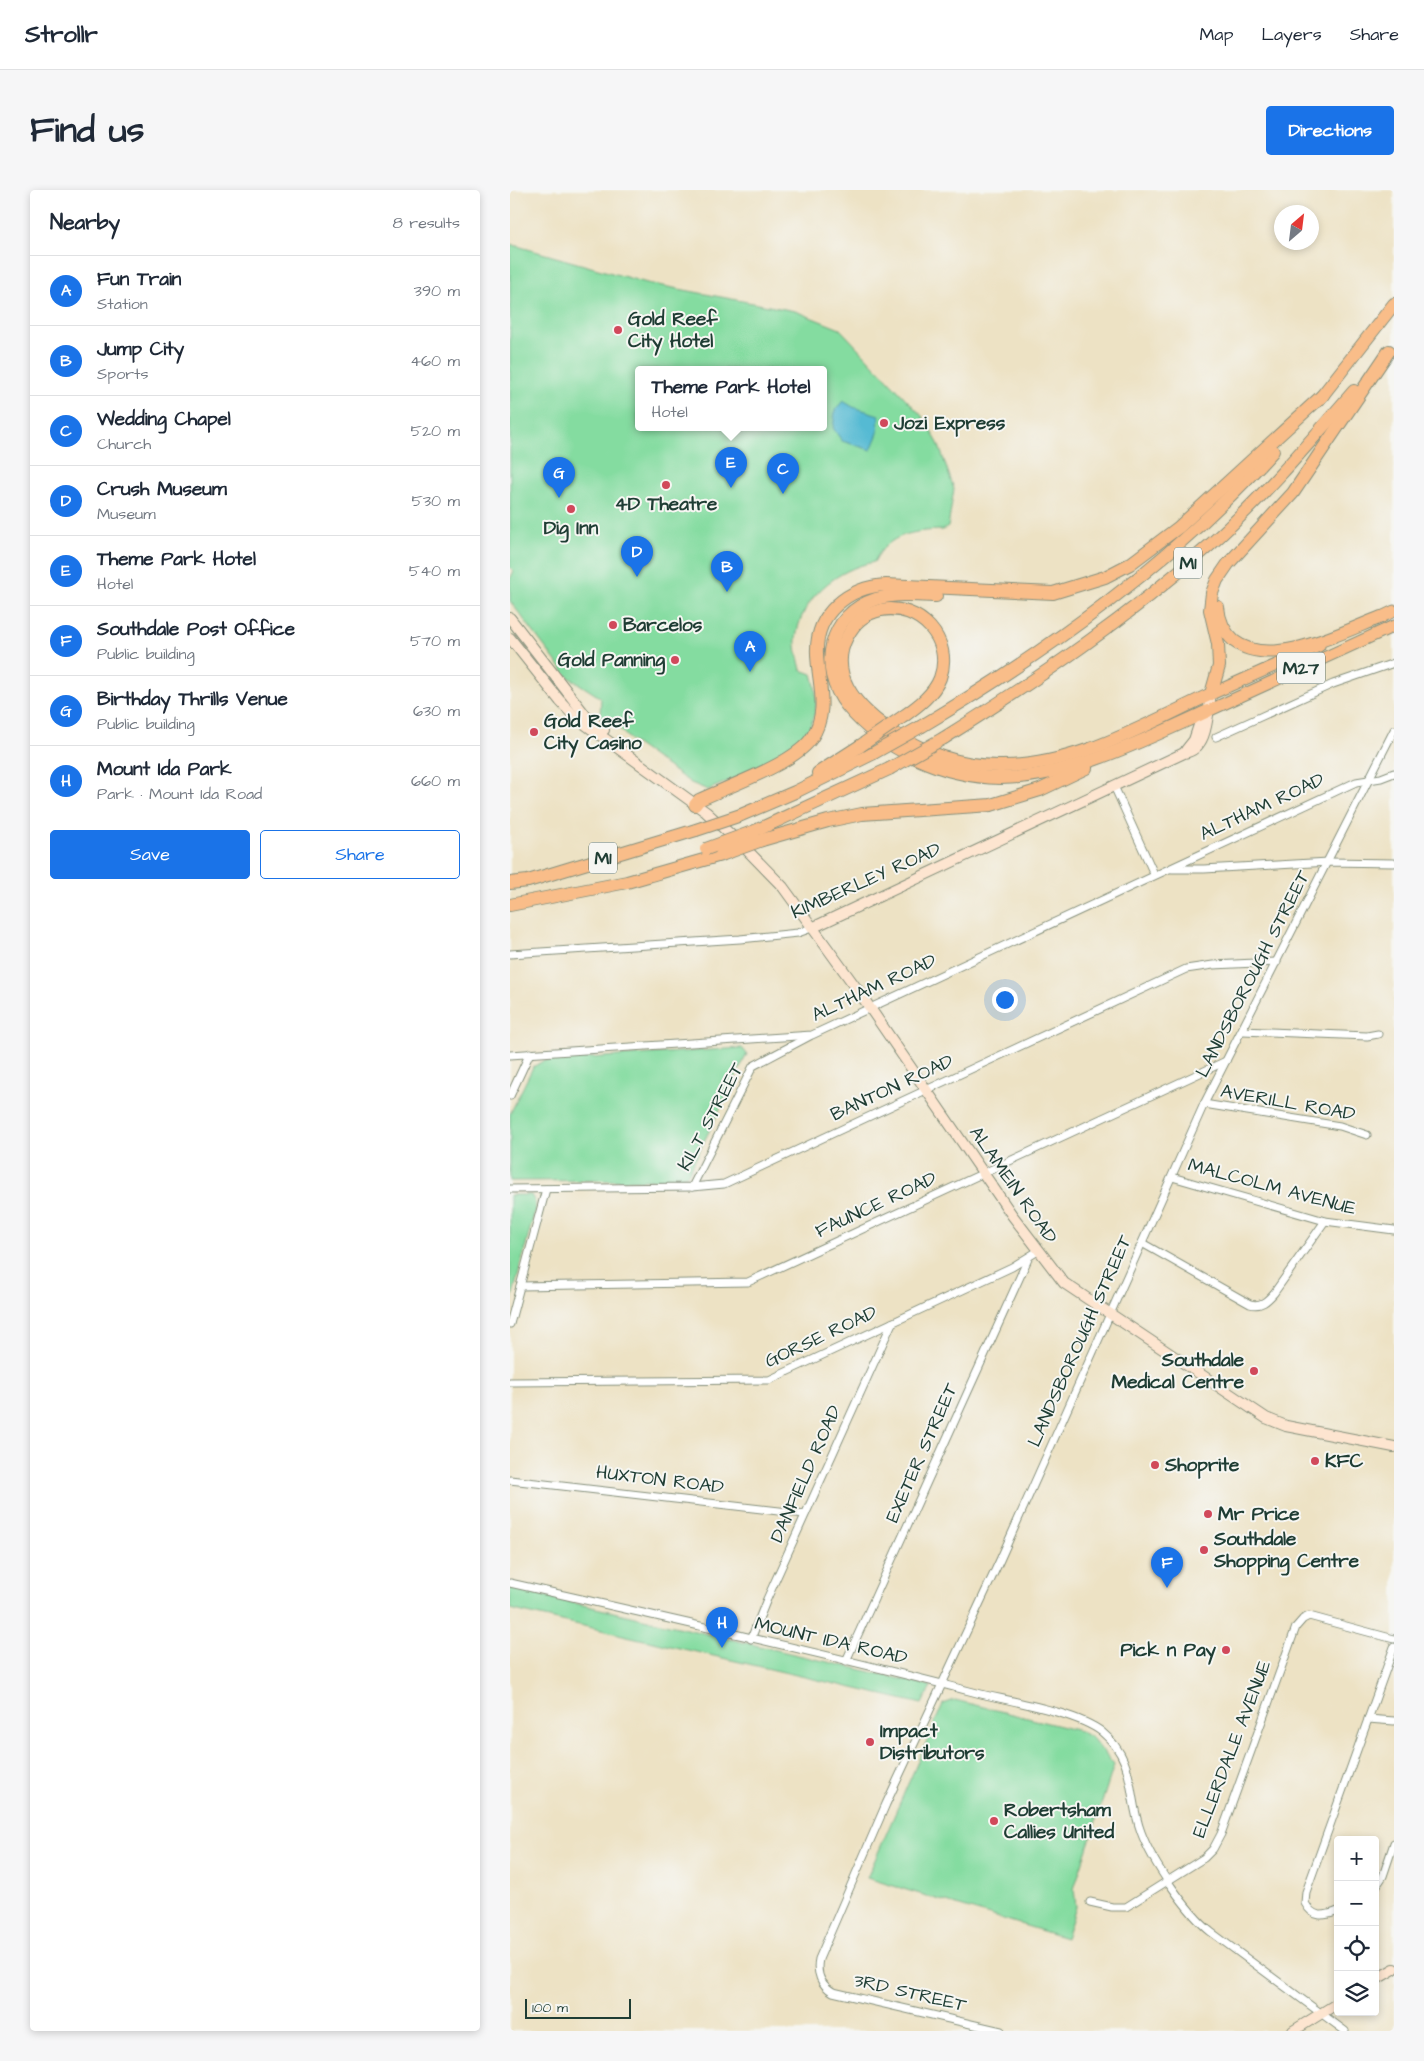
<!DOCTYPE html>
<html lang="en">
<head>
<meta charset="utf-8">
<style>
	:root { --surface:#fff; --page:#f6f6f7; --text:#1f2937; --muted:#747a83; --line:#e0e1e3; --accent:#1a73e8 }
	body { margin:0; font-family:"Architects Daughter",sans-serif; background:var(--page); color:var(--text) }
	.controls { position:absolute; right:15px; bottom:15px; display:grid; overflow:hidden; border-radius:5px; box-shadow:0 2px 8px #0003 }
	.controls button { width:45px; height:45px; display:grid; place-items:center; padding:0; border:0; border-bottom:1px solid var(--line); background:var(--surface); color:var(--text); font:25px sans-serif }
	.compass { position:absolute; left:764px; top:15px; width:45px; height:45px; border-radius:50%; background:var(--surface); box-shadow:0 2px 8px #0003; rotate:28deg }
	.scale { position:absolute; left:15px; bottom:12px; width:106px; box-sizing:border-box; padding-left:5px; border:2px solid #1f3d34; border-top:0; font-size:14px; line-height:18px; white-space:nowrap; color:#1f3d34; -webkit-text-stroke:4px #f6f6f2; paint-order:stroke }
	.you { position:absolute; left:494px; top:809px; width:18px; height:18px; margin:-12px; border:4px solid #fff; border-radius:50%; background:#1a73e8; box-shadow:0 0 0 8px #1a73e833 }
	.badge { display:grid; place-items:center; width:32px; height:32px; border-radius:50%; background:var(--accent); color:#fff; font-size:16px; font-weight:700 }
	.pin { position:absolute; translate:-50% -41px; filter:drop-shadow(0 1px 2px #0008) }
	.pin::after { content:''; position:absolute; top:26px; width:18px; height:15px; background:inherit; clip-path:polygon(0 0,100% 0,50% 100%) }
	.popup { position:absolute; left:125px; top:176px; width:192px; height:65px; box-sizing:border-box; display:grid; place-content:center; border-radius:5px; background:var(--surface); filter:drop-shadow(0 1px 4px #0005); font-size:16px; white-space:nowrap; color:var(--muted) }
	.popup b { font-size:19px; color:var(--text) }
	.popup::after { content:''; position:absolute; left:50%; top:100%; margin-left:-10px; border:10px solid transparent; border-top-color:var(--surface) }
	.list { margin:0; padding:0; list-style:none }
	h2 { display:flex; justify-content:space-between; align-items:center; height:65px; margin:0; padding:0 20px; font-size:21px }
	h2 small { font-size:16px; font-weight:400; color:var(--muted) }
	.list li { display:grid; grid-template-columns:32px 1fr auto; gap:15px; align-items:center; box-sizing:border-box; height:70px; padding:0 20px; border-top:1px solid var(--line) }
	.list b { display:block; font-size:19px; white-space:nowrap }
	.list p { margin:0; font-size:16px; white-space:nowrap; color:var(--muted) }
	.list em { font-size:16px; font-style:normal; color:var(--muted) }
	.actions { display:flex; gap:10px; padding:15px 20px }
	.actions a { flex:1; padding:11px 0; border:1px solid var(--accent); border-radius:5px; text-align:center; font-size:18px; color:var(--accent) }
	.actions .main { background:var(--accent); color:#fff }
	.icon { flex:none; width:28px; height:28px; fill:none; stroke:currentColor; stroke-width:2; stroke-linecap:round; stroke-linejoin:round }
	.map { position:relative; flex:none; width:884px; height:1841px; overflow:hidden; border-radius:5px }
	header { display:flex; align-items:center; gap:30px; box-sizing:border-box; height:70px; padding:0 25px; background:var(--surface); border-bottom:1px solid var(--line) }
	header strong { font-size:24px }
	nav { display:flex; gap:28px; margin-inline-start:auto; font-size:18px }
	.intro { display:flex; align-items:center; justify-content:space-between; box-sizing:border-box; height:120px; padding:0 30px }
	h1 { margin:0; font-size:35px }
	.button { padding:12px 22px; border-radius:5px; background:var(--accent); color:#fff; font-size:18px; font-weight:700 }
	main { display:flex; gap:30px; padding:0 30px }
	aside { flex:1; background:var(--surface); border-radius:5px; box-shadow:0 2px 8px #0003 }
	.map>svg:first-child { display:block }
	.green { fill:#84dca0; stroke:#528c6a; fill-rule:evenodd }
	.water { fill:#55bad3; stroke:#3a7c84 }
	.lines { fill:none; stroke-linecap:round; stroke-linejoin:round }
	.street-casing { stroke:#86907c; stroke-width:9 }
	.secondary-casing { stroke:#86907c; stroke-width:12 }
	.primary-casing { stroke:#86907c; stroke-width:13 }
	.highway-casing { stroke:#86907c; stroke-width:14 }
	.street { stroke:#fff; stroke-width:7 }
	.secondary { stroke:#fde5d0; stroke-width:10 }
	.primary { stroke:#f9bd89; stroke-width:11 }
	.highway { stroke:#f9bd89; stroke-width:12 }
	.highway-bridge-casing { stroke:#86907c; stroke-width:14; stroke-linecap:butt }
	.highway-bridge { stroke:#f9bd89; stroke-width:12 }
	.poi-dot { fill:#d1495b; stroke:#f6f6f2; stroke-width:2 }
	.labels { text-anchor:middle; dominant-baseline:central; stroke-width:4; stroke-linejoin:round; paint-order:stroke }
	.shield { fill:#f6f6f2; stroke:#60746d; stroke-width:1 }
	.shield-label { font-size:18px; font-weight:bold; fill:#1f3d34 }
	.poi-label { font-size:19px; font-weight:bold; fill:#1f3d34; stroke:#f6f6f2; text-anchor:start }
	.street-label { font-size:19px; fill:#1f3d34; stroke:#f6f6f2 }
</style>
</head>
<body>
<header>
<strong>Strollr</strong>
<nav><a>Map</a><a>Layers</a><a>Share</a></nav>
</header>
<div class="intro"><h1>Find us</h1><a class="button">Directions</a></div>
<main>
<aside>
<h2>Nearby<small>8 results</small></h2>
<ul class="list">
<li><span class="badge">A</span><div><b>Fun Train</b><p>Station</p></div><em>390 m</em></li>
<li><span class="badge">B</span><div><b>Jump City</b><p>Sports</p></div><em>460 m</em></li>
<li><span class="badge">C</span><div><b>Wedding Chapel</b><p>Church</p></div><em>520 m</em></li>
<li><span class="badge">D</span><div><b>Crush Museum</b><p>Museum</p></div><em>530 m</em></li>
<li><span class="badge">E</span><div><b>Theme Park Hotel</b><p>Hotel</p></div><em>540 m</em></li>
<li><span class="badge">F</span><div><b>Southdale Post Office</b><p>Public building</p></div><em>570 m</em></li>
<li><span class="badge">G</span><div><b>Birthday Thrills Venue</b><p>Public building</p></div><em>630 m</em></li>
<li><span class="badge">H</span><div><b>Mount Ida Park</b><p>Park · Mount Ida Road</p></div><em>660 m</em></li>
</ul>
<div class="actions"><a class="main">Save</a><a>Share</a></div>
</aside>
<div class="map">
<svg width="884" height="1841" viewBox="0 0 884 1841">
	<rect width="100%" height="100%" fill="#f6f6f2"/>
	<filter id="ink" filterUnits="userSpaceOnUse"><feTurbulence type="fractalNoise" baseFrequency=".02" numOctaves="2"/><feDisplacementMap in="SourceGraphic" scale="10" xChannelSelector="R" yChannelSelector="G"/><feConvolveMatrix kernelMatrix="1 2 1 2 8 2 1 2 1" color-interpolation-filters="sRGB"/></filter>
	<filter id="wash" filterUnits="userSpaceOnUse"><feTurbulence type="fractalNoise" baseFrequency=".0096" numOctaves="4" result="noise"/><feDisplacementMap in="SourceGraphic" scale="20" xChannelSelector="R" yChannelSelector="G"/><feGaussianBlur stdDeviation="1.12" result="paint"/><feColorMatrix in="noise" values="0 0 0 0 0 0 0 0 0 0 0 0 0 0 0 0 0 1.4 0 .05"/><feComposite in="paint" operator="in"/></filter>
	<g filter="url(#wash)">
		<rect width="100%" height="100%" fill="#ede2c4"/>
		<!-- green -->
		<g class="green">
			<path d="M0,54L137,93L285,121L330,139L412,226L428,253L444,299L438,337L433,340C404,341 379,343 364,372C327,379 290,408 286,449C285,458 289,470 291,480L302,484C325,557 250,576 198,600L181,593L120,550L110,539L90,526L91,508L57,486L0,411V389L4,381L0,377ZM128,179H314V237H128Z"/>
			<polygon points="232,858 237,864 178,984 167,990 0,991 0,924 23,877 33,871"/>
			<polygon points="0,1005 21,1005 25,1012 25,1020 0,1116"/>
			<polygon points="0,1398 421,1496 412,1514 0,1419"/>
			<polygon points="445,1510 570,1541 582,1548 604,1575 564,1699 566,1717 556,1748 357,1688 433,1514"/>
		</g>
		<!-- water -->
		<polygon class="water" points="333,211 343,217 369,225 368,243 361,260 332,251 323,238 325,220"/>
	</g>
	<g filter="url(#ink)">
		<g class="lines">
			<!-- street casing -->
			<g class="street-casing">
				<g id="street">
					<polyline points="706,547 823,494 884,473"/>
					<polyline points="604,596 644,684"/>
					<polyline points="662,679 694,679 819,672 884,673"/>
					<polyline points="0,764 230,749 288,743 304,737"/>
					<polyline points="733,841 857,846 868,844"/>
					<polyline points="0,865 302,845 846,592 871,588 884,583"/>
					<polyline points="0,906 20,863"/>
					<polyline points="694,914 830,936 857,945"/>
					<polyline points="662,987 815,1031 884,1040"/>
					<polyline points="182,997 243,876 300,846"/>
					<polyline points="0,999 182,997 214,994 676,779 703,775 767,772"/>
					<path d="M632,1053L740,1114C751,1117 757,1111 764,1103L815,1031"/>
					<polyline points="10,1096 238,1092 716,871"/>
					<polyline points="0,1134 36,999"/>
					<polyline points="0,1192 259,1190 502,1077 528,1061"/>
					<polyline points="0,1290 295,1324"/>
					<path d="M0,1393C156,1428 312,1463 467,1503C499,1511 567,1522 592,1542C627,1571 617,1605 631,1642C642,1672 677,1723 701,1742L835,1841"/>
					<polyline points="241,1449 257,1409 382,1133"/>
					<polyline points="336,1471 518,1069"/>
					<polyline points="858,1529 884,1531"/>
					<polyline points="865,1698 873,1686 884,1653"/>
					<polyline points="580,1712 602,1717 616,1717 694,1668 703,1659 711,1644 786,1437 793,1429 799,1426 884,1449"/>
					<path d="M828,1721C813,1727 803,1728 795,1713L796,1702L884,1457"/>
					<path d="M491,1841L323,1802C311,1795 306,1783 309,1769L376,1614L490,1370L694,914L884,540"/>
				</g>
			</g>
			<!-- secondary casing -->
			<g class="secondary-casing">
				<g id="secondary">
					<polyline points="0,428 76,526 94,540"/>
					<polyline points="0,448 50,511 65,527 196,622 235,658 273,697 347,799 502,1025 554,1093 756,1228 776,1236 884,1257"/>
					<polyline points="676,560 684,550 691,529"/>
					<path d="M304,737L674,563C699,559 697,524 701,504"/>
					<polyline points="865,1790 884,1779"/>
					<polyline points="783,1841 828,1813"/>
				</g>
			</g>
			<!-- primary casing -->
			<g class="primary-casing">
				<g id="primary">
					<polyline points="865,430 884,421"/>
					<polyline points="701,504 809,456"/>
					<polyline points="698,521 884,436"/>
				</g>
			</g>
			<!-- highway casing -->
			<g class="highway-casing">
				<g id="highway">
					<polyline points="808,211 884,114"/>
					<path d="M426,406C406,405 385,403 366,409C318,424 307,478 337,516C373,560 434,587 490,588C560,588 636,549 698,521"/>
					<path d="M708,417C709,430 714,442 724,451C761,480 832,442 871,427"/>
					<path d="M394,526C408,516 424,504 430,488C444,450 409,413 371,420C354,424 345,432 337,447C308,503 389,552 433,567C451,573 471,576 489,576C565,577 634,535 701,504L709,476L708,454L700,420L702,403L707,390L718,374L783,303L879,161"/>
					<path d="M412,536C540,460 663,372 763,261"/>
					<path d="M434,548C528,489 618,428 701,354C753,307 798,254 844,201"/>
					<polyline points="308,583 350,556"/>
					<path d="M185,615L189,610C219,596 283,574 301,549C320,521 308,494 307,464C305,423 339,397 376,395L543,403L595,387L620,374L669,337L813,205"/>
					<polyline points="231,625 285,602 362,564"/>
					<polyline points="245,641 379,579"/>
					<polyline points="252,650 318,631 352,624 481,615 530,600 576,578"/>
					<polyline points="0,693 18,691 186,640"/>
					<polyline points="0,715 117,692 211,665"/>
				</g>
			</g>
			<!-- street -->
			<use href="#street" class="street"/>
			<!-- secondary -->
			<use href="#secondary" class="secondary"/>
			<!-- primary -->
			<use href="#primary" class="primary"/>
			<!-- highway -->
			<use href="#highway" class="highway"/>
			<!-- highway-bridge casing -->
			<g class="highway-bridge-casing">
				<g id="highway-bridge">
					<polyline points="350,556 394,526"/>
					<polyline points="362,564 412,536"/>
					<polyline points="379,579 434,548"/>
					<polyline points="186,640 231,625"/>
					<polyline points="196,659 245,641"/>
					<polyline points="211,665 252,650"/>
				</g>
			</g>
			<!-- highway-bridge -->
			<use href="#highway-bridge" class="highway-bridge"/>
		</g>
	</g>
	<!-- markers -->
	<g class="poi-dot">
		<circle cx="108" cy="140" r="5"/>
		<circle cx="374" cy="233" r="5"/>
		<circle cx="156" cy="295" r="5"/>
		<circle cx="61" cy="319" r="5"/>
		<circle cx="103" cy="435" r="5"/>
		<circle cx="165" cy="470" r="5"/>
		<circle cx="24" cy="542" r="5"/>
		<circle cx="744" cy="1181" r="5"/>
		<circle cx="805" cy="1271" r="5"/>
		<circle cx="645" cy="1275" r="5"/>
		<circle cx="698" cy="1324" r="5"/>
		<circle cx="694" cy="1360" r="5"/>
		<circle cx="716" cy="1460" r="5"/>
		<circle cx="360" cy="1552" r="5"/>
		<circle cx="484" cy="1631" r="5"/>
	</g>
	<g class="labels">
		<!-- shield labels -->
		<g class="shield">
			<rect x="664" y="357.5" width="28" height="31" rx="4"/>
			<rect x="767" y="462.5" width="48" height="31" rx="4"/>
			<rect x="79" y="652.5" width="28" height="31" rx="4"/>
		</g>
		<g class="shield-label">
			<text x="678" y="373">M1</text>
			<text x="791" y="478">M27</text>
			<text x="93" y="668">M1</text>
		</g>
		<!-- poi labels -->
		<g class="poi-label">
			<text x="118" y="129">Gold Reef<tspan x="118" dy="22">City Hotel</tspan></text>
			<text x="384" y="233">Jozi Express</text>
			<text x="156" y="314" text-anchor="middle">4D Theatre</text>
			<text x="61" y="338" text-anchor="middle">Dig Inn</text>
			<text x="113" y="435">Barcelos</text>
			<text x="155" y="470" text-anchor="end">Gold Panning</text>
			<text x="34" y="531">Gold Reef<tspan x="34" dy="22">City Casino</tspan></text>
			<text x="734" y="1170" text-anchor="end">Southdale<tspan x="734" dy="22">Medical Centre</tspan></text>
			<text x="815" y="1271">KFC</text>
			<text x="655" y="1275">Shoprite</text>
			<text x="708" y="1324">Mr Price</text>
			<text x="704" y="1349">Southdale<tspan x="704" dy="22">Shopping Centre</tspan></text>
			<text x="706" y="1460" text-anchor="end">Pick n Pay</text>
			<text x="370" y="1541">Impact<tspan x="370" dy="22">Distributors</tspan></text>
			<text x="494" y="1620">Robertsham<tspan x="494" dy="22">Callies United</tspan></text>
		</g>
		<!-- street labels -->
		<g class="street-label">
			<text transform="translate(752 617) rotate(-25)">ALTHAM ROAD</text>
			<text transform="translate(356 691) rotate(-24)">KIMBERLEY ROAD</text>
			<text transform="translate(743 784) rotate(-63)">LANDSBOROUGH STREET</text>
			<text transform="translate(364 798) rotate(-25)">ALTHAM ROAD</text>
			<text transform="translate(382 898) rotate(-25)">BANTON ROAD</text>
			<text transform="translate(778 913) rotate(10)">AVERILL ROAD</text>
			<text transform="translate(201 927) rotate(-62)">KILT STREET</text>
			<text transform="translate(503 995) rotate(55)">ALAMEIN ROAD</text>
			<text transform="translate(762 997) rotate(15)">MALCOLM AVENUE</text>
			<text transform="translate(366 1015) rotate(-25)">FAUNCE ROAD</text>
			<text transform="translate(311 1147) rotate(-25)">GORSE ROAD</text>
			<text transform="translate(570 1151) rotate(-66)">LANDSBOROUGH STREET</text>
			<text transform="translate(412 1263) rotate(-66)">EXETER STREET</text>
			<text transform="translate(296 1284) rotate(-66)">DANFIELD ROAD</text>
			<text transform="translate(150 1290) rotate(7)">HUXTON ROAD</text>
			<text transform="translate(321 1451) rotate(13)">MOUNT IDA ROAD</text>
			<text transform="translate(722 1559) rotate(-69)">ELLERDALE AVENUE</text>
			<text transform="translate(400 1803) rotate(13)">3RD STREET</text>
		</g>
	</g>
</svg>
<div class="controls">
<button>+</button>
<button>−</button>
<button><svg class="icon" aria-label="locate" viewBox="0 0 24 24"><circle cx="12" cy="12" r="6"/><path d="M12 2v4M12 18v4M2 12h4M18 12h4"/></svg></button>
<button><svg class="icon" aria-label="layers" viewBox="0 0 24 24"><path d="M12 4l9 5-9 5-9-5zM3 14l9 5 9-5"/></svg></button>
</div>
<svg class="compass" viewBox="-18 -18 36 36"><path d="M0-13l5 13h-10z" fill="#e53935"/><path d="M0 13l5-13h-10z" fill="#747a83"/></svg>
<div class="scale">100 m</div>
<div class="you"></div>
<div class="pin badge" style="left:240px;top:482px">A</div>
<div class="pin badge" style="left:217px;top:402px">B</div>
<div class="pin badge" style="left:273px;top:304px">C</div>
<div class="pin badge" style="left:127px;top:387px">D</div>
<div class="pin badge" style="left:221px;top:298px">E</div>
<div class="popup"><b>Theme Park Hotel</b>Hotel</div>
<div class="pin badge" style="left:657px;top:1398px">F</div>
<div class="pin badge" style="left:49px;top:308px">G</div>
<div class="pin badge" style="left:212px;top:1458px">H</div>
</div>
</main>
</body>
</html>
